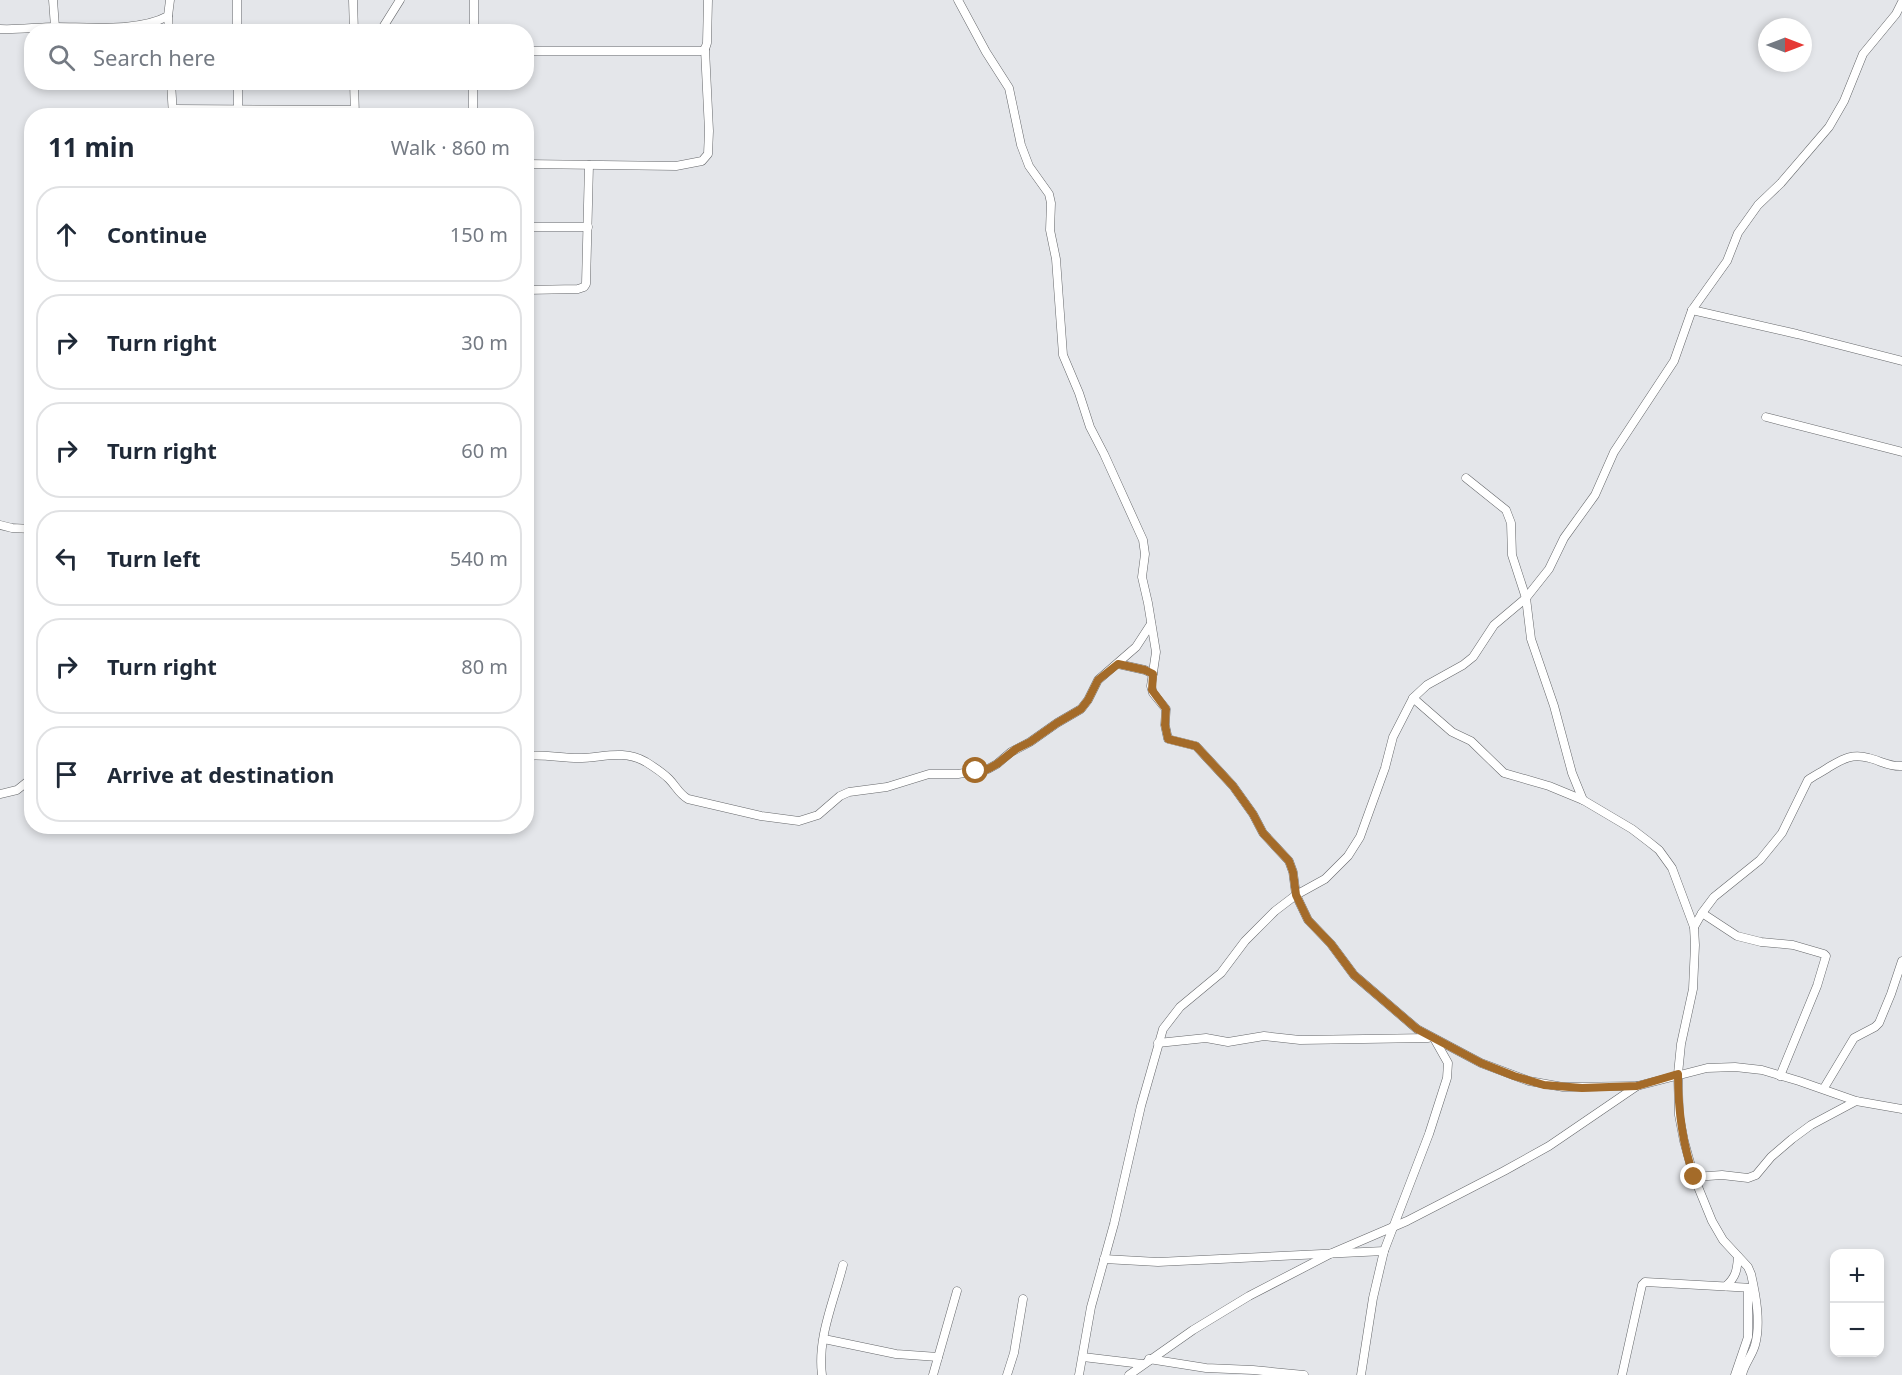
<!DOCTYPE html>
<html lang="en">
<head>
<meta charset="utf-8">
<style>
	:root { --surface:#fff; --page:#f6f6f7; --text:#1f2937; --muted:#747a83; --line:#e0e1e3 }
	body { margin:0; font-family:"Noto Sans",sans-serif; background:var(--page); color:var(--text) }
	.controls { position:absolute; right:18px; bottom:18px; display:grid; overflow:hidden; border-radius:12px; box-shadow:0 3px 9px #0003 }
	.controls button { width:54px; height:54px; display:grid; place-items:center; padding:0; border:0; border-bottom:2px solid var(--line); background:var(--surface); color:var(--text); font:30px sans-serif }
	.compass { position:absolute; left:1758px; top:18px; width:54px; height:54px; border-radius:50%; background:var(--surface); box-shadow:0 3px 9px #0003; rotate:90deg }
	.stop { position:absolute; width:18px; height:18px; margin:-14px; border:4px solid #a46b29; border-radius:50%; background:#fff }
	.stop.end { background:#a46b29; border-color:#fff; box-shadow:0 2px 6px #0008 }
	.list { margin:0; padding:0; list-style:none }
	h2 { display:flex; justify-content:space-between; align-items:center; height:78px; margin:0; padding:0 24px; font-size:26px }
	h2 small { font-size:20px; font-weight:400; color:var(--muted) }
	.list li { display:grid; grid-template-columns:39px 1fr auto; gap:18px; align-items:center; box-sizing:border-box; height:96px; margin:0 12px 12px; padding:0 12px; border:2px solid var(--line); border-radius:24px }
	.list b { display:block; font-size:22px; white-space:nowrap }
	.list em { font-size:20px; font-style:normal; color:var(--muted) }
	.icon { flex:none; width:33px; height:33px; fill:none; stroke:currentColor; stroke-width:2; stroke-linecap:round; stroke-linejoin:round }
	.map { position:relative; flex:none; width:1902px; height:1375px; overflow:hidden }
	.search { position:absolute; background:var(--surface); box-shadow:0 3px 9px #0003; left:24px; top:24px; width:510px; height:66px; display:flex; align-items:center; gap:15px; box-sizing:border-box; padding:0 21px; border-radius:24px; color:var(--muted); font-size:22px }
	.panel { position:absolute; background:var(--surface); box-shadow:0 3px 9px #0003; left:24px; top:108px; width:510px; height:726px; border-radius:24px }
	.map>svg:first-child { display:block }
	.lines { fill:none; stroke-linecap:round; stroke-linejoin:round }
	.street-casing { stroke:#65676a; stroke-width:9 }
	.street { stroke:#fff; stroke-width:8 }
	.route { stroke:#a46b29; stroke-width:8 }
</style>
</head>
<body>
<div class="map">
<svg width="1902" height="1375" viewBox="0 0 1902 1375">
	<rect width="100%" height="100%" fill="#e4e6ea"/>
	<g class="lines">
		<!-- street casing -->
		<g class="street-casing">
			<g id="street">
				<polyline points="53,0 55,27"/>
				<polyline points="237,0 237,32"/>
				<polyline points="353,0 354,32"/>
				<polyline points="474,0 474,32"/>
				<polyline points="958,0 986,52 1009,88 1021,145 1029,166 1049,194 1051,203 1050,230 1056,259 1063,355 1079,393 1090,427 1104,454 1143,540 1145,554 1142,577 1148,603 1156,652 1151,686 1153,693 1166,709 1165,725 1168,739 1196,746 1233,786 1253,814 1263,833 1289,861 1293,872 1296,895 1308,920 1331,944 1354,975 1417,1029 1481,1063 1529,1081 1563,1087 1637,1086"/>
				<polyline points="168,16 169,32"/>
				<path d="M0,29C19,30 37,27 56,27C89,27 139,32 168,16L170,0"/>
				<polyline points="380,32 400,0"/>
				<polyline points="526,51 701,51 705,49 707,43 708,0"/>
				<polyline points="171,82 173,116"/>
				<polyline points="238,82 238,110"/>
				<polyline points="354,82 355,116"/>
				<polyline points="173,109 354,110"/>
				<polyline points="473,116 473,82"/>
				<polyline points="526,164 676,166 702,161 708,154 709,131 705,49"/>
				<polyline points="526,227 588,227"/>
				<polyline points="526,290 578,289 584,287 586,284 589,165"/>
				<polyline points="1692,310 1797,334 1902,361"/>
				<polyline points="1766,417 1902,452"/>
				<polyline points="1466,478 1506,510 1511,523 1512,555 1526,598 1531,639 1554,706 1572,773 1583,800"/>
				<polyline points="0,525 12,528 32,529"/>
				<polyline points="1118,664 1145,670 1153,674"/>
				<path d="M1413,698L1452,732L1471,741L1504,773L1549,786L1583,800L1632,829L1649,842L1659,850L1672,868L1694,927L1695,945L1693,989L1681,1044L1678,1074L1679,1115L1684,1141L1694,1177L1712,1221L1723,1240L1748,1267L1751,1274C1756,1296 1761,1323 1755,1345C1752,1356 1744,1364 1742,1375"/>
				<path d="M526,756C543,754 561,758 578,758C602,758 623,749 646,762C654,767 662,772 669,779C676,786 679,794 688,799L761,816L799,821L818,815L840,796L849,792L887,787L929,774H958L988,769L997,764L1011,752L1030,742L1057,723L1081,709L1088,700L1098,680L1136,647L1151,624"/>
				<polyline points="0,794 17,790 32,778"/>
				<polyline points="1702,913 1737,936 1761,942 1793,945 1824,954 1826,956 1817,986 1780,1076"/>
				<path d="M1694,927L1702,913L1714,897L1760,860L1782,833L1808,780C1815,775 1822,772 1829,767C1843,759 1852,753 1869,758C1881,761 1890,767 1902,766"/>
				<polyline points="1158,1043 1206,1038 1228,1042 1264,1036 1300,1040 1428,1038"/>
				<polyline points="1824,1088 1854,1038 1875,1027 1879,1023 1891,994 1902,961"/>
				<polyline points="1694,1177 1722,1175 1748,1178 1756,1175 1771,1157 1792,1139 1811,1125 1856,1101"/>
				<polyline points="1104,1259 1158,1262 1384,1251"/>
				<path d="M1726,1286C1736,1277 1737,1270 1738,1257"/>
				<polyline points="824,1339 896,1354 938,1357"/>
				<polyline points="1083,1357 1142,1364"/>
				<polyline points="1149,1359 1206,1368 1253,1370 1304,1375"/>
				<path d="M822,1375C817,1338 834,1301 843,1265"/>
				<polyline points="933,1375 957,1291"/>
				<polyline points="1007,1375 1014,1353 1023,1299"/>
				<polyline points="1079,1375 1091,1307 1114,1224 1141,1106 1163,1029 1180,1007 1221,973 1245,941 1275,911 1296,895 1325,879 1348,856 1360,837 1385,768 1393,737 1413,698 1427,685 1463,665 1473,657 1494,625 1526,598 1549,569 1564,538 1595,495 1614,452 1674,361 1692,310 1727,261 1738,233 1758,205 1781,183 1829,127 1844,101 1863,54 1896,14 1902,2"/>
				<polyline points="1129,1375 1193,1330 1249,1296 1330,1254 1407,1221 1504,1171 1549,1146 1637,1086 1707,1068 1735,1067 1762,1070 1799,1081 1856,1101 1902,1109"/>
				<polyline points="1361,1375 1373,1298 1384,1251 1429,1134 1447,1078 1448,1063 1435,1040"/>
				<polyline points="1622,1375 1642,1285 1645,1282 1753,1288"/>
				<polyline points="1735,1375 1748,1337 1748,1288"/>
			</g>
		</g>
		<!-- street -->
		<use href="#street" class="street"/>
	</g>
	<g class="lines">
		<!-- route -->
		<path class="route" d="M976,771L988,769L997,764L1016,749L1030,742L1057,723L1081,709L1088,700L1098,680L1118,664L1145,670L1153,674L1152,690L1166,709L1165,725L1168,739L1196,746L1233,786L1253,814L1263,833L1289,861L1293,872L1296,895L1308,920L1331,944L1354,975L1417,1029L1481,1063L1514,1076L1544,1085L1582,1088L1637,1086L1678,1074C1678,1110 1682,1143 1694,1177"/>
	</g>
</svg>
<div class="controls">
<button>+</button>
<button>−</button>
</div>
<svg class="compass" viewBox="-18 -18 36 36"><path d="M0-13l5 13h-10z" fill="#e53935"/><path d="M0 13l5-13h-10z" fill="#747a83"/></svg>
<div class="stop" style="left:976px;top:771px"></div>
<div class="stop end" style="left:1694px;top:1177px"></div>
<div class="search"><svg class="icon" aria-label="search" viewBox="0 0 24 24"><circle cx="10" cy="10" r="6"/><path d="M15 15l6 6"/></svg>Search here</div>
<section class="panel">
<h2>11 min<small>Walk · 860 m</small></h2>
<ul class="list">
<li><svg class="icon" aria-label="ahead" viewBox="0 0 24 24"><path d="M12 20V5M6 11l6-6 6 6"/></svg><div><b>Continue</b></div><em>150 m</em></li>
<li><svg class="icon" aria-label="right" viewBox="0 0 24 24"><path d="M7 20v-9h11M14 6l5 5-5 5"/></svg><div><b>Turn right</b></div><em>30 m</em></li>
<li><svg class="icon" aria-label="right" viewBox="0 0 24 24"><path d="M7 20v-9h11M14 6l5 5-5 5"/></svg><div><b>Turn right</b></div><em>60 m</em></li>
<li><svg class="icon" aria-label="left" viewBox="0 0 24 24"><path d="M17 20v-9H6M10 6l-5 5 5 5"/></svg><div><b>Turn left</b></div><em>540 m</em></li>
<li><svg class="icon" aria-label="right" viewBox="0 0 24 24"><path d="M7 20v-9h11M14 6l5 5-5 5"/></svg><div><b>Turn right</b></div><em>80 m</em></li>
<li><svg class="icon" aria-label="arrive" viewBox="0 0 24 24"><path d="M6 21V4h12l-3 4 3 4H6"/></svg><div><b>Arrive at destination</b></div></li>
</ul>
</section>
</div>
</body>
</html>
